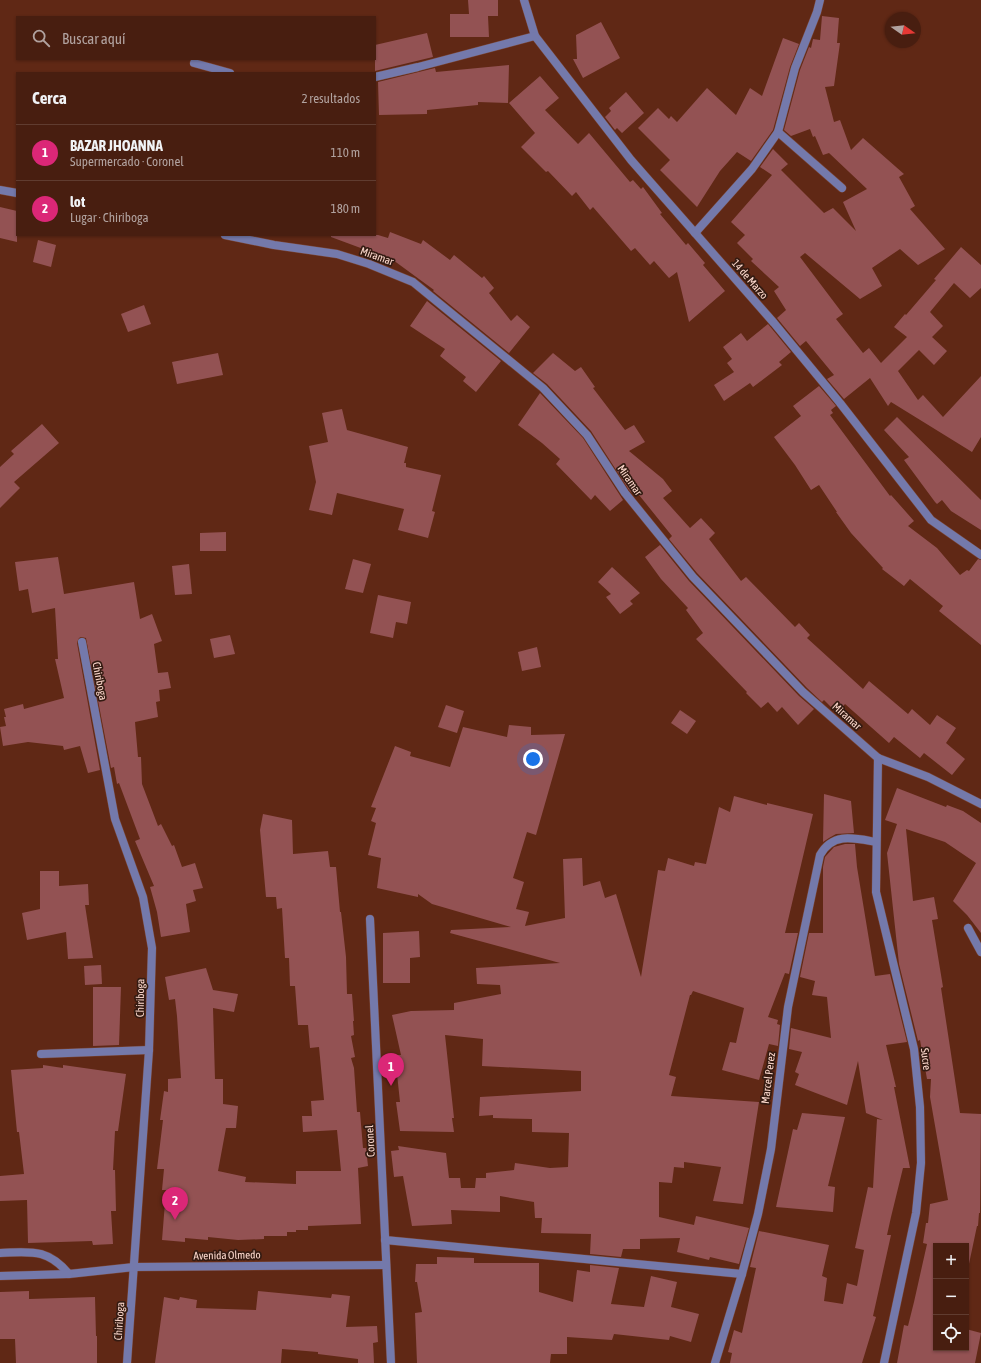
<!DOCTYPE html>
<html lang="es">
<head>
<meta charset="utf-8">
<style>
	:root { --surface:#481e10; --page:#4f2719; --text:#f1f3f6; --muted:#b1a29f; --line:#603c30; --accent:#db2777 }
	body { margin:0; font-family:"Asap Condensed",sans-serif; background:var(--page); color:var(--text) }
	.controls { position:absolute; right:12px; bottom:12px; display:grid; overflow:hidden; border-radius:0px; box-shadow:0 1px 3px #0004 }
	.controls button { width:36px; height:36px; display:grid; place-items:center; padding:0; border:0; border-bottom:1px solid var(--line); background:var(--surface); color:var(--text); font:20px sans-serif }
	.compass { position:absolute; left:885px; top:12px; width:36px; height:36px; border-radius:50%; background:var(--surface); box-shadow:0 1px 3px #0004; rotate:104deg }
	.you { position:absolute; left:533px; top:759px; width:14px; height:14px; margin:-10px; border:3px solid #fff; border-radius:50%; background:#1a73e8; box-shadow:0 0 0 6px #1a73e833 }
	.badge { display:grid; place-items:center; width:26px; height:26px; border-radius:50%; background:var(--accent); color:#fff; font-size:13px; font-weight:700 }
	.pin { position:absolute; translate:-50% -33px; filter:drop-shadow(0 1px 2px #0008) }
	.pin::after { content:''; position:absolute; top:21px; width:14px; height:12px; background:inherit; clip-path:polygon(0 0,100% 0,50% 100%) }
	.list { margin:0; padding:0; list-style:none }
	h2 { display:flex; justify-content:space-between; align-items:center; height:52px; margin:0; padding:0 16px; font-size:17px }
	h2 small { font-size:13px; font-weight:400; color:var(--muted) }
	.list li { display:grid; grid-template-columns:26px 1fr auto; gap:12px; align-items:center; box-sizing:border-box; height:56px; padding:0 16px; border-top:1px solid var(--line) }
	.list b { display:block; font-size:15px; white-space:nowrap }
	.list p { margin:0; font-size:13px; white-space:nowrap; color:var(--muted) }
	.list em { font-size:13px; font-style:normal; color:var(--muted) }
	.icon { flex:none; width:22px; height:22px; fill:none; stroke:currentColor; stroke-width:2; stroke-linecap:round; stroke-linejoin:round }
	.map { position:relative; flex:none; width:981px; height:1363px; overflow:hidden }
	.search { position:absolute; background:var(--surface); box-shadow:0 1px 3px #0004; left:16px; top:16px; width:360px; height:44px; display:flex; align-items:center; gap:10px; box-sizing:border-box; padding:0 14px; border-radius:0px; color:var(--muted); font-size:15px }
	.panel { position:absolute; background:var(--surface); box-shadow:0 1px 3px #0004; left:16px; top:72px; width:360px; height:164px; border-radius:0px }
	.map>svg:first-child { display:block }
	.building { fill:#935253 }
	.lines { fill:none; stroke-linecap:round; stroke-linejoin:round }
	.minor-casing { stroke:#794433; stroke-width:9 }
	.minor { stroke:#7479ab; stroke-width:8 }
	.labels { text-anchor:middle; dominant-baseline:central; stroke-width:3.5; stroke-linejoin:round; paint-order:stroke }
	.street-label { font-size:11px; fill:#fedace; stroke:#341b12 }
</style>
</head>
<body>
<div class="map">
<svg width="981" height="1363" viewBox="0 0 981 1363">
	<rect width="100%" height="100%" fill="#602815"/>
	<!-- building -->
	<g class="building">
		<polygon points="468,0 498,0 498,16 488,16 489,37 450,37 450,14 469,14"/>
		<polygon points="822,16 839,18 837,43 840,43 834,86 825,87 834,122 840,120 851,150 863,138 904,174 899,177 915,206 910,209 945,249 918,265 900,249 872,268 882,286 860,299 805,253 800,257 843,314 836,319 863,353 869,348 881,363 907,337 894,327 905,314 906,315 936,280 934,279 961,247 981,265 981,288 970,298 954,283 930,312 943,326 932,337 947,351 934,365 919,350 898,371 918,400 923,395 943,417 981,376 981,437 972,452 891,402 888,406 870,378 844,399 827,379 834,375 806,341 800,346 777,318 786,310 774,291 779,287 751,261 753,259 737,243 745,235 731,222 772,175 760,167 773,149 788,164 781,170 824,213 833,208 856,231 843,202 867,189 829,153 823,155 815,136 813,137 810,129 791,136 784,130 800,70 809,47 811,48 813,39 820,40"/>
		<polygon points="601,22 620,58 583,78 573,59 577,59 576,35"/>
		<polygon points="427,33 433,57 375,71 375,45"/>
		<polygon points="783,38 799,44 790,67 773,130 751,161 737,152 720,171 697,207 660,170 670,160 638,128 658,108 669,119 671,116 677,122 707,88 736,115 750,88 762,96"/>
		<polygon points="509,65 508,103 478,102 478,105 427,110 427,114 379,115 378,82 435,68 436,72"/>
		<polygon points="540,76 559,98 545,110 578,144 589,133 630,182 633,180 641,189 643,187 662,213 660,214 686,245 688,243 705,263 703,265 725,291 689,322 677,272 669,278 654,261 650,265 635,248 631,251 593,207 590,210 576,192 572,196 548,171 546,172 521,147 535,133 509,103"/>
		<polygon points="626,92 644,113 622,133 617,128 615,130 605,117 611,111 609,108"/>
		<polygon points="0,207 17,211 17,242 0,238"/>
		<polygon points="390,232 421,244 423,240 450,260 454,255 482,278 484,276 494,288 489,293 511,321 517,315 530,327 509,353 433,291 434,290 393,260 331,237 331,235 378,235 388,238"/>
		<polygon points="38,240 56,245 51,267 33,262"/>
		<polygon points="427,301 501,361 476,392 463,381 466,377 440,356 445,349 410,326"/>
		<polygon points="144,305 151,324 128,332 121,314"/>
		<polygon points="768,324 791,352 779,362 782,365 753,387 750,383 724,401 714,385 734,372 727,363 732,359 723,347 741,333 747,341"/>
		<polygon points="218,353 223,375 177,384 172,362"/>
		<polygon points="553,353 575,371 581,367 595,387 593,388 625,430 634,425 645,442 629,451 663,479 672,491 663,498 690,528 701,518 715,533 709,539 741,581 746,577 795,627 799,623 810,635 807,638 863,689 869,681 908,714 912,709 930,725 937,715 956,728 946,743 965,759 952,775 924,753 920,758 894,737 889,743 845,704 837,713 824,700 822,702 807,688 697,573 669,539 672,536 635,490 632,493 629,490 591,431 547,384 533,373"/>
		<polygon points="819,386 836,406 831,410 833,413 830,415 890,496 891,495 914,521 908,526 937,548 960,575 967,570 969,571 978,559 981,560 981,645 939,611 943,606 910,579 904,586 882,569 883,568 851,533 836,512 837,512 819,485 811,490 795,465 774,437 801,416 793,406"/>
		<polygon points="540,393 583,438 623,500 610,511 595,495 591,500 556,464 560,459 542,443 518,425"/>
		<polygon points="342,409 347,430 408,447 404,463 406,463 406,467 441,475 432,511 435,512 428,538 398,530 404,509 337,493 332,515 309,510 316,482 309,446 328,442 322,413"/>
		<polygon points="897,417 981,500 981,530 951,511 942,500 937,504 935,502 904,460 909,457 884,430"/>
		<polygon points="42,424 59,443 14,482 20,488 0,508 0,467 14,454 11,451"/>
		<polygon points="226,532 226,551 200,551 200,533"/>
		<polygon points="660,545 689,581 799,696 814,709 798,725 782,707 777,712 768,702 761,708 746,693 747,692 696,639 703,633 686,610 688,608 661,579 645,557"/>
		<polygon points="58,557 64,594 134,582 140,619 152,614 162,641 154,644 158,673 168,672 171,688 159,690 160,701 156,702 158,717 135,722 138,757 141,757 142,784 158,826 161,824 172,846 174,845 182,867 195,863 203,888 193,890 196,901 186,904 190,932 161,937 157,912 150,887 154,886 135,841 140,839 119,783 117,784 114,767 111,768 86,638 81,637 79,638 77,643 100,770 88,773 80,746 64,750 63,746 28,742 3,746 0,727 6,726 4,717 6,717 4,709 23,704 24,709 64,698 55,659 58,659 55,608 32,613 28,589 19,591 15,562"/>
		<polygon points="353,559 371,564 363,593 345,589"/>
		<polygon points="189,564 192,594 175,595 172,566"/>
		<polygon points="612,567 640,593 630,601 633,604 620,614 606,597 611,594 598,582"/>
		<polygon points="378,595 411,602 407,624 396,622 393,638 370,633"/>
		<polygon points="230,635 235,654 214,658 210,639"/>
		<polygon points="537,647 541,667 522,671 518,652"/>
		<polygon points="446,705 464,711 457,733 438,727"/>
		<polygon points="680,710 696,721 687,734 671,723"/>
		<polygon points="509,725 531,727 531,735 565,734 536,835 527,832 513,878 524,882 516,909 529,912 525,926 565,918 563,859 582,858 583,886 600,881 605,898 616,894 641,977 658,870 665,871 668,858 694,866 695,862 706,864 719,807 730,812 734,796 767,805 767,803 813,814 785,933 798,933 789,974 785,973 768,1017 778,1020 777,1024 780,1025 778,1046 769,1044 759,1080 722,1070 730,1042 736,1043 744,1008 693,991 691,995 690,995 669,1075 676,1077 671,1096 759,1102 743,1204 713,1201 721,1167 684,1162 684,1168 674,1167 672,1183 659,1182 659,1217 694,1225 696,1216 749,1228 739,1264 710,1257 709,1260 677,1252 680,1238 640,1239 640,1249 623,1249 621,1257 590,1254 591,1234 541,1233 542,1218 535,1218 534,1202 500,1196 500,1212 451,1210 452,1224 412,1226 403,1176 394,1177 391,1151 399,1150 398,1146 446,1153 449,1178 460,1178 461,1188 475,1188 476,1178 486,1178 486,1173 514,1170 515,1163 550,1168 568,1167 569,1133 532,1132 532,1119 493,1118 493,1115 479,1116 480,1097 581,1091 581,1071 482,1066 483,1039 445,1035 454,1118 452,1118 454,1132 400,1131 396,1102 400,1102 395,1055 401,1055 392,1015 411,1011 454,1010 454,1003 501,994 500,985 477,984 476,968 560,963 450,933 451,930 511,927 432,904 418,894 418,897 377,888 381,858 368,855 376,823 371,821 376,808 371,807 395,746 411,752 410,756 450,767 463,727 507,737"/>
		<polygon points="897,788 946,807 947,805 963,811 981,823 981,933 967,915 953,901 976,863 945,842 906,829 913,901 934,897 938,919 932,920 943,987 941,988 960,1113 981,1114 980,1213 979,1213 978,1226 977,1226 966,1278 966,1246 936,1246 936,1348 966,1348 966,1329 981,1333 975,1363 897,1363 904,1325 908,1326 914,1302 927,1244 923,1243 926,1223 928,1223 930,1204 948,1200 930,1097 931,1079 927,1079 920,1040 918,1041 899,964 887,853 897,824 885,820"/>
		<polygon points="824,794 851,801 854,833 836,834 829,838 823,842"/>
		<polygon points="263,814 292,820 293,854 328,851 330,867 336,867 340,912 341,912 346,957 347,994 352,994 354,1021 353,1021 354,1035 351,1036 355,1057 351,1058 354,1068 357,1112 360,1112 363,1148 366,1148 368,1166 358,1168 361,1224 308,1226 308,1230 296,1230 296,1232 287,1232 287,1236 264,1236 264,1239 238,1240 208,1237 208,1240 185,1238 185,1242 162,1240 166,1190 162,1190 164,1169 157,1169 163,1120 160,1120 164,1091 168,1092 168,1079 181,1078 177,1016 175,999 169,1000 165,977 206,968 213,990 238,994 234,1012 213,1008 215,1079 223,1079 223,1104 238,1106 236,1128 226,1128 218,1171 246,1177 245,1182 296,1184 296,1171 341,1171 337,1130 303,1132 302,1116 312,1116 311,1101 324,1100 319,1047 310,1048 308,1025 298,1025 295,986 290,986 289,958 285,958 282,908 277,909 276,897 266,897 260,830"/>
		<polygon points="845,844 855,844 857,867 875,976 890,974 907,1042 886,1045 896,1087 894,1087 910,1168 903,1168 891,1217 887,1235 891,1235 873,1316 876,1317 862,1363 730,1363 732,1353 728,1352 734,1330 742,1333 756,1268 750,1267 759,1231 829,1245 822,1276 827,1278 824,1301 843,1304 847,1283 857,1286 864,1250 855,1248 868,1187 873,1188 877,1119 883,1120 866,1113 858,1061 847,1105 795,1085 799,1074 795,1072 802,1052 789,1049 791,1028 831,1038 827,997 812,995 815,981 800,977 809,933 823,933 823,867 825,857 834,847"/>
		<polygon points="40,871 59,871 59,886 88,884 89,905 85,905 93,958 68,959 66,932 27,940 22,913 40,909"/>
		<polygon points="419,931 420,957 410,958 410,983 383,983 383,933"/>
		<polygon points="101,965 102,984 85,985 84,966"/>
		<polygon points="93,987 121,987 119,1045 93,1046"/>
		<polygon points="43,1065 63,1068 63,1065 126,1074 118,1131 115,1131 113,1170 115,1170 116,1211 111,1211 113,1244 93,1245 92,1241 28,1243 27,1200 0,1201 0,1176 24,1174 19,1132 17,1132 11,1070 43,1068"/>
		<polygon points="802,1113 845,1117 828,1186 835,1187 833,1212 776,1207 793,1129 797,1130"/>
		<polygon points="437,1257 474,1258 474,1263 539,1263 539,1292 573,1302 577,1270 590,1272 590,1265 619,1268 611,1304 644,1307 651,1276 677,1282 671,1307 699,1314 691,1342 670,1336 669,1340 614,1334 612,1340 567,1337 567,1354 551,1354 550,1363 417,1363 415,1313 422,1312 417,1282 415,1282 416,1264 437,1264"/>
		<polygon points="29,1291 29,1299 95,1297 96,1336 97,1336 97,1363 16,1363 15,1339 0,1339 0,1292"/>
		<polygon points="258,1291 331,1298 332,1294 350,1296 346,1327 377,1326 378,1342 373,1343 374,1363 358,1363 358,1359 318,1354 318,1352 282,1349 281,1363 155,1363 164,1297 179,1300 180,1297 197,1300 196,1308 256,1310"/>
	</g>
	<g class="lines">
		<!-- minor casing -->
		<g class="minor-casing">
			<g id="minor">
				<polyline points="524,0 535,36 631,160 774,323 840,403 931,520 981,555"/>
				<polyline points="194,63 230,73"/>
				<polyline points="375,77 418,67 535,36"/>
				<polyline points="778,132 842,188"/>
				<polyline points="0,190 17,193"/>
				<polyline points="695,233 752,169 778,132 795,68 817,12 820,0"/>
				<polyline points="225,235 274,245 337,254 369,264 413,282 543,388 587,435 625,493 693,577 803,692 878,758 928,777 981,804"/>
				<polyline points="82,642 115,819 143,897 152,948 149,1050 127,1363"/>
				<polyline points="878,758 876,892 914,1049 920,1107 921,1163 916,1213 884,1363"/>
				<polyline points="370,919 391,1363"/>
				<polyline points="968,928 981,952"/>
				<polyline points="41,1054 149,1050"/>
				<polyline points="385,1240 742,1274"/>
				<path d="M0,1253C31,1252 47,1248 69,1274L134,1267L386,1265"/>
				<polyline points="0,1276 69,1274"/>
				<path d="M715,1363L742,1274L758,1214L771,1149L788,1007L820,855C833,832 854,838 876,842"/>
			</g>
		</g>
		<!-- minor -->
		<use href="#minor" class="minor"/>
	</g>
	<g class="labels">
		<!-- street labels -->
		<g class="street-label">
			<text transform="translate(377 256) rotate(20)">Miramar</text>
			<text transform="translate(750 279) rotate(49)">14 de Marzo</text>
			<text transform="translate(630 480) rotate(55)">Miramar</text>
			<text transform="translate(100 681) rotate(79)">Chiriboga</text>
			<text transform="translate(847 716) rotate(42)">Miramar</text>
			<text transform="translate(140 998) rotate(-89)">Chiriboga</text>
			<text transform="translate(926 1059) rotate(83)">Sucre</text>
			<text transform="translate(768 1078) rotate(-83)">Marcel Perez</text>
			<text transform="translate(370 1141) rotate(-93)">Coronel</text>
			<text transform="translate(227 1255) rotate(-1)">Avenida Olmedo</text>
			<text transform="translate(119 1321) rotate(-86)">Chiriboga</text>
		</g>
	</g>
</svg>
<div class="controls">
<button>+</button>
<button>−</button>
<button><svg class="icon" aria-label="locate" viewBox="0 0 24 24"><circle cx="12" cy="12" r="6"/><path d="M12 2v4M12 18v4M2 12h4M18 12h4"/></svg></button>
</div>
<svg class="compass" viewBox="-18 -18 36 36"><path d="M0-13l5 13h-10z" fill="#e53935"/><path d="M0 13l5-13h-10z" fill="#b1a29f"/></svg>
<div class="you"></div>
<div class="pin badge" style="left:391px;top:1086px">1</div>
<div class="pin badge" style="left:175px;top:1220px">2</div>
<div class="search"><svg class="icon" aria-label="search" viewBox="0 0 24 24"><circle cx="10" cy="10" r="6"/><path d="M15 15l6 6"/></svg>Buscar aquí</div>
<section class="panel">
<h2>Cerca<small>2 resultados</small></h2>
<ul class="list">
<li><span class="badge">1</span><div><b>BAZAR JHOANNA</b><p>Supermercado · Coronel</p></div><em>110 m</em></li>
<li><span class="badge">2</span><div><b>lot</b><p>Lugar · Chiriboga</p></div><em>180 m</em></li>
</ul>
</section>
</div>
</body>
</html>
